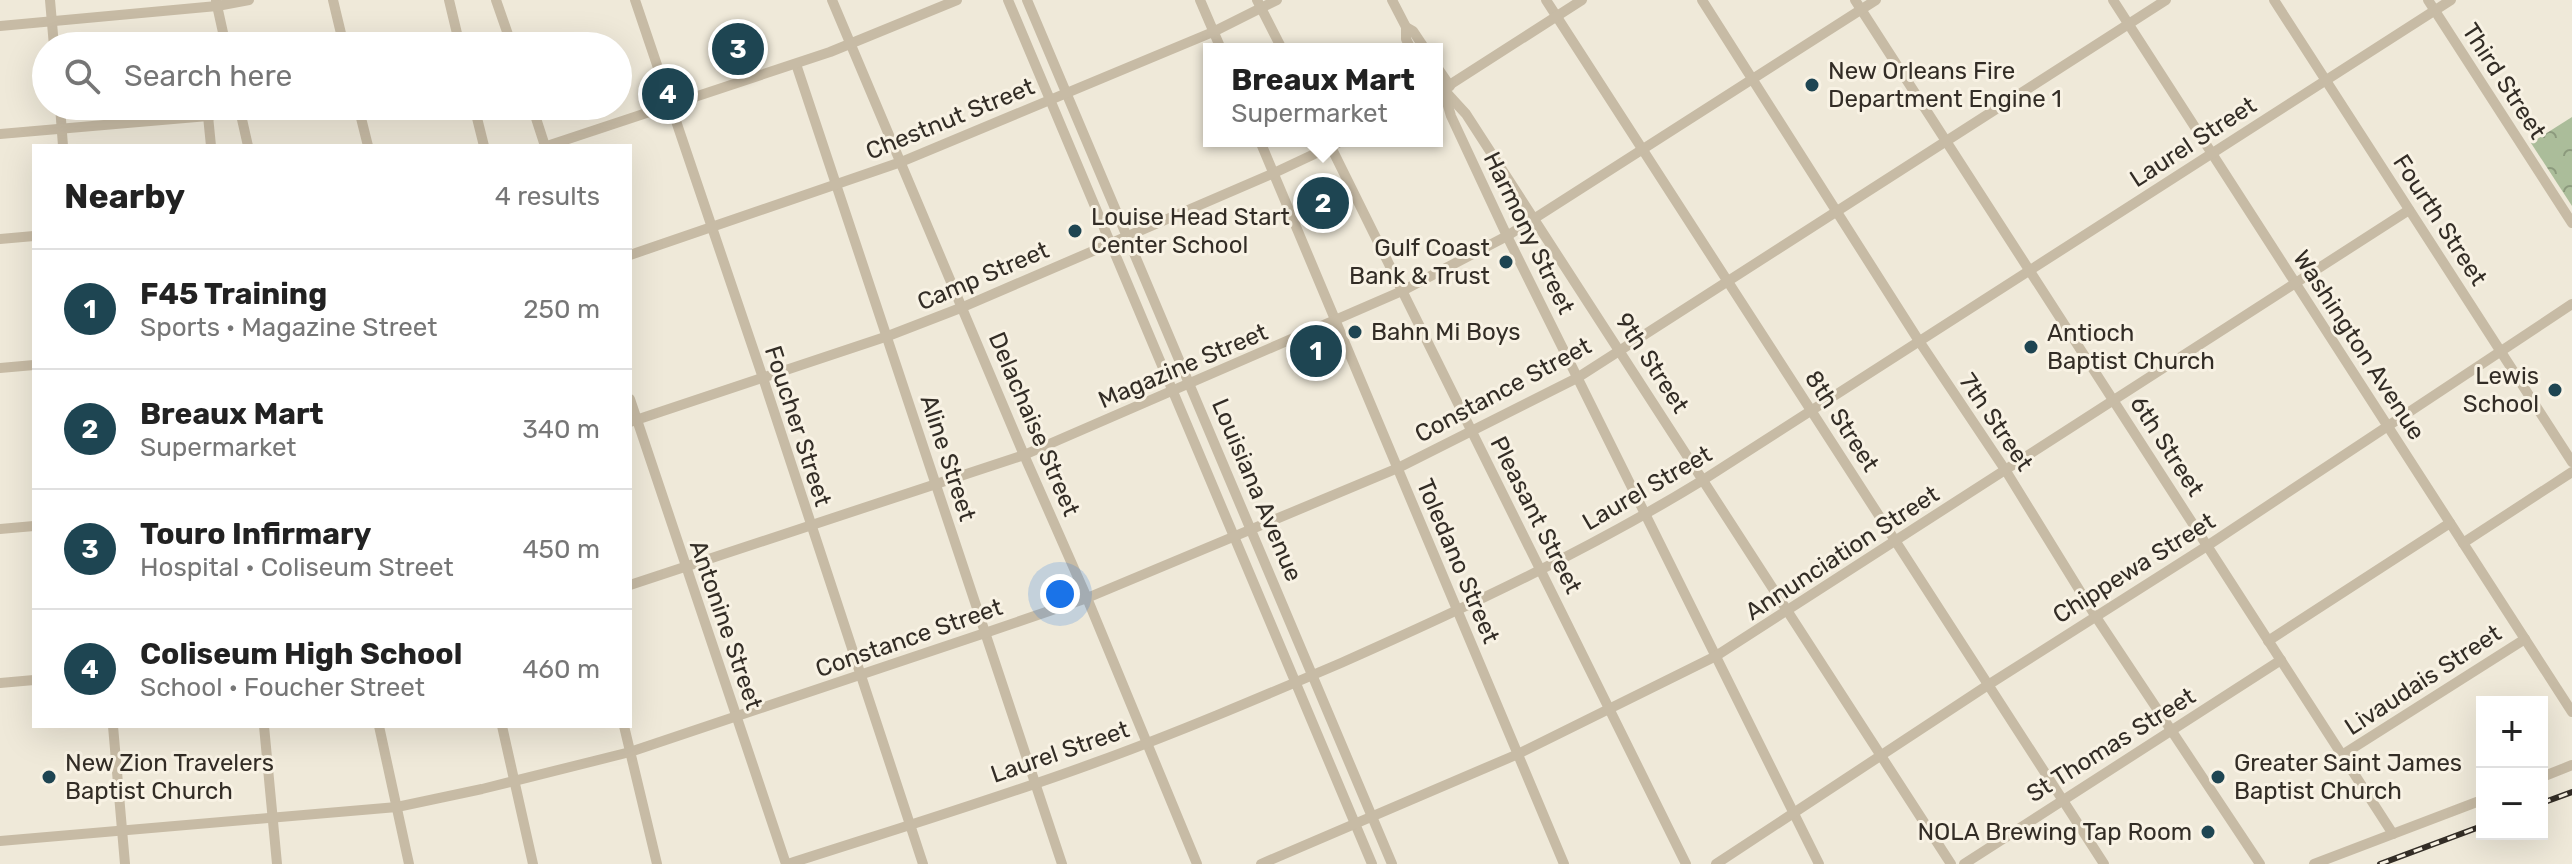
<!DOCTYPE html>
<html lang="en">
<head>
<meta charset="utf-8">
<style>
	:root { --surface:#fff; --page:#f6f6f6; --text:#222; --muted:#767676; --line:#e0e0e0; --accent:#1e4552 }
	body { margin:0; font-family:Rubik,sans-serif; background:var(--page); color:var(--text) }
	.controls { position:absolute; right:24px; bottom:24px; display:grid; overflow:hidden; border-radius:0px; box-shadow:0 8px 32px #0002 }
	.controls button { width:72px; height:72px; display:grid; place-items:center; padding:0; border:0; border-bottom:2px solid var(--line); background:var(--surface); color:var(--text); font:40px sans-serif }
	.you { position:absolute; left:1060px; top:594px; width:28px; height:28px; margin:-20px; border:6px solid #fff; border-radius:50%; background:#1a73e8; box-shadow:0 0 0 12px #1a73e833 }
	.badge { display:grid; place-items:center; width:52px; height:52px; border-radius:50%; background:var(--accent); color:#fff; font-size:26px; font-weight:700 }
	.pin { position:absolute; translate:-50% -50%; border:4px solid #fff; box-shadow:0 2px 8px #0006 }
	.popup { position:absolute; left:1203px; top:43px; width:240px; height:104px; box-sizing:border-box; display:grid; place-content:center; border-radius:0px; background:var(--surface); filter:drop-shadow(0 2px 6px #0005); font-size:26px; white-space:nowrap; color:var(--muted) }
	.popup b { font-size:30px; color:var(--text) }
	.popup::after { content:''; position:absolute; left:50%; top:100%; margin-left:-16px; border:16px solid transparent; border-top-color:var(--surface) }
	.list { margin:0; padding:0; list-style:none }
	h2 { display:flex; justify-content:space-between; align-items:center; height:104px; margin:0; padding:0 32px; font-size:34px }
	h2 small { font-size:26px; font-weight:400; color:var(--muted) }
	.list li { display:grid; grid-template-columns:52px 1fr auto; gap:24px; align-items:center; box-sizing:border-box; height:120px; padding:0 32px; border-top:2px solid var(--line) }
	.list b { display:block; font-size:30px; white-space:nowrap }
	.list p { margin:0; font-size:26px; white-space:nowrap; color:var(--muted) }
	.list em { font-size:26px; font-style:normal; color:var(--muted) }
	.icon { flex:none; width:44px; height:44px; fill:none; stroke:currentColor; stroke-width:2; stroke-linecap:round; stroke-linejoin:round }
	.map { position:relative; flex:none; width:2572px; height:864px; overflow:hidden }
	.search { position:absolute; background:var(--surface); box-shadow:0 8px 32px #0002; left:32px; top:32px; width:600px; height:88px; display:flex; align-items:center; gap:20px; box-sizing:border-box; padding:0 28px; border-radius:44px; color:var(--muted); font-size:30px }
	.panel { position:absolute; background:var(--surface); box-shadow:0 8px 32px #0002; left:32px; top:144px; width:600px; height:584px; border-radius:0px }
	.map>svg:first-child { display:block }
	.park { fill:url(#park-crowns) }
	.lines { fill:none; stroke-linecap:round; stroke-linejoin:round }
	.minor { stroke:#c7bba5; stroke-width:10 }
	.rail-casing { stroke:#332d26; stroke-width:6 }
	.rail { stroke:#f8f2e4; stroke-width:3; stroke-dasharray:9; stroke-linecap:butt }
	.poi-dot { fill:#1e4552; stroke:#f8f2e4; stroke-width:3 }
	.labels { text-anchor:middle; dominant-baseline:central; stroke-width:6; stroke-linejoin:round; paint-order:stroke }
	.poi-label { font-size:24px; fill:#332d26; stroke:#f8f2e4; text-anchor:start }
	.street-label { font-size:24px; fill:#332d26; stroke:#f8f2e4 }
</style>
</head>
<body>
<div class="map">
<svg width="2572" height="864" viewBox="0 0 2572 864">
	<defs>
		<pattern id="park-crowns" width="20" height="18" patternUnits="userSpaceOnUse" patternTransform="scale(2)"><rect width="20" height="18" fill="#abbd9a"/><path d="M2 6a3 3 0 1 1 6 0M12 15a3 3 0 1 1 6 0" fill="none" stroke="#8c9a7d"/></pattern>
	</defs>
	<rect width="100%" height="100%" fill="#efe9d9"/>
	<!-- park -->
	<polygon class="park" points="2572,117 2572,206 2531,143"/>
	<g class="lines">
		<!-- minor -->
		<g class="minor">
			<polyline points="50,0 54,46"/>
			<polyline points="333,0 344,46"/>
			<polyline points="449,0 460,46"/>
			<polyline points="496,0 512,46"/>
			<polyline points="635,0 763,378 923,864"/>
			<polyline points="832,0 1024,455 1087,598 1197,864"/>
			<polyline points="1008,0 1372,864"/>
			<polyline points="1027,0 1392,864"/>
			<polyline points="1200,0 1221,49"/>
			<polyline points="1257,0 1282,49"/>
			<polyline points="1392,0 1406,27 1413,31 1425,49"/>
			<polyline points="1546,0 2104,864"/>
			<polyline points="1702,0 1919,341 2006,471 2096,617 2260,864"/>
			<polyline points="1855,0 2393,834"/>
			<polyline points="2113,0 2572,712"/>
			<polyline points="2274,0 2572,462"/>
			<polyline points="2428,0 2572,223"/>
			<polyline points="216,1 226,46"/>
			<polyline points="0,26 217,6 249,0"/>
			<polyline points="1406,27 1406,39 1411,49"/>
			<polyline points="796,64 1062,864"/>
			<polyline points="1437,67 1450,86"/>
			<polyline points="1444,90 1466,114 1951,864"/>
			<polyline points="1444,92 1451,116 1507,236 1819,864"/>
			<polyline points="1437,93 1582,0"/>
			<polyline points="60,106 63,146"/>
			<polyline points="239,106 248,146"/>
			<polyline points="358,106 368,146"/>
			<polyline points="474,106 484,146"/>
			<polyline points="532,106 545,146"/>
			<polyline points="208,116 211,146"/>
			<polyline points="0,134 208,116 267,106"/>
			<polyline points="1260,141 1564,864"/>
			<polyline points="1328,141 1686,864"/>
			<polyline points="547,146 830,52 957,0"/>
			<polyline points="0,239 34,236"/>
			<polyline points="630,255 901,162 1213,32 1277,0"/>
			<polyline points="0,368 34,365"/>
			<polyline points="630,399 786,864"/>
			<polyline points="630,422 888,336 963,307 1274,173 1342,141"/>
			<polyline points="0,529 34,526"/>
			<polyline points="2463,543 2572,472"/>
			<polyline points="630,585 1024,455 1402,291 1507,236 1876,0"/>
			<polyline points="2268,641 2450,523"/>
			<polyline points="0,683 34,680"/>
			<polyline points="113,726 125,864"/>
			<polyline points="264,726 277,864"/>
			<polyline points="379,726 409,864"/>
			<polyline points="502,726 533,864"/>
			<polyline points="624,726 657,864"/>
			<polyline points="2342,755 2525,639"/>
			<polyline points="2542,777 2572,765"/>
			<polyline points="0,841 397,807 482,789 630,752 985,633 1087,598 1398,468 1577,378 2166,0"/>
			<path d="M788,864C890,831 993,800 1094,763C1177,733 1259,698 1341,663C1465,608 1587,551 1703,480L2451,0"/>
			<polyline points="1261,864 1518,754 1716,656 2409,210"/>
			<polyline points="1716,864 1988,685 2207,546 2572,304"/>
			<polyline points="1964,864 2281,660"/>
			<polyline points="2314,864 2482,800"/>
		</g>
		<!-- rail casing -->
		<g class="rail-casing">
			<g id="rail">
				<polyline points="2542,803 2572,792"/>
				<polyline points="2380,864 2482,826"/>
			</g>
		</g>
		<!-- rail -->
		<use href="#rail" class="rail"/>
	</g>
	<!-- markers -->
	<g class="poi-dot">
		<circle cx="1812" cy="85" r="8"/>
		<circle cx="1075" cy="231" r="8"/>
		<circle cx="1506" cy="262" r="8"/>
		<circle cx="1355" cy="332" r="8"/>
		<circle cx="2031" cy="347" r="8"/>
		<circle cx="2555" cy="390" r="8"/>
		<circle cx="49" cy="777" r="8"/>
		<circle cx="2218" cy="777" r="8"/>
		<circle cx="2208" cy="832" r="8"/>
	</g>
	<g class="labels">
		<!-- poi labels -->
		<g class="poi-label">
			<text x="1828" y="71">New Orleans Fire<tspan x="1828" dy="28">Department Engine 1</tspan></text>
			<text x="1091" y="217">Louise Head Start<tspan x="1091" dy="28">Center School</tspan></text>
			<text x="1490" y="248" text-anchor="end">Gulf Coast<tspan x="1490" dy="28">Bank &amp; Trust</tspan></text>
			<text x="1371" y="332">Bahn Mi Boys</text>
			<text x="2047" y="333">Antioch<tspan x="2047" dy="28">Baptist Church</tspan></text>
			<text x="2539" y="376" text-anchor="end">Lewis<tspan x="2539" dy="28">School</tspan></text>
			<text x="65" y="763">New Zion Travelers<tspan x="65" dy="28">Baptist Church</tspan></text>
			<text x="2234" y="763">Greater Saint James<tspan x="2234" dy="28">Baptist Church</tspan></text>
			<text x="2192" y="832" text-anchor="end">NOLA Brewing Tap Room</text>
		</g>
		<!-- street labels -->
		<g class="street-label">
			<text transform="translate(2504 81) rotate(57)">Third Street</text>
			<text transform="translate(950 119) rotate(-22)">Chestnut Street</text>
			<text transform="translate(2193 142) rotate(-33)">Laurel Street</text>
			<text transform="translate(2440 220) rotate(57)">Fourth Street</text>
			<text transform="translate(1529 233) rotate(64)">Harmony Street</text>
			<text transform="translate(983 276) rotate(-23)">Camp Street</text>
			<text transform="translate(2359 345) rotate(57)">Washington Avenue</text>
			<text transform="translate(1652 363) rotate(57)">9th Street</text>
			<text transform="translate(1183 366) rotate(-23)">Magazine Street</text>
			<text transform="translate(1503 390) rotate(-28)">Constance Street</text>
			<text transform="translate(1842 421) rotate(57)">8th Street</text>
			<text transform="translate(1996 422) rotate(56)">7th Street</text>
			<text transform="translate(1034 424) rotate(67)">Delachaise Street</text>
			<text transform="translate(798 426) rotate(72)">Foucher Street</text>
			<text transform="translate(2167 446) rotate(57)">6th Street</text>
			<text transform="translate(948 458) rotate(72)">Aline Street</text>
			<text transform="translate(1647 488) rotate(-30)">Laurel Street</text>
			<text transform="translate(1257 490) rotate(67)">Louisiana Avenue</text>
			<text transform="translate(1536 515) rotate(63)">Pleasant Street</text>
			<text transform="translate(1842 553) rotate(-33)">Annunciation Street</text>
			<text transform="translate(1458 561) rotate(67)">Toledano Street</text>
			<text transform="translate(2134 568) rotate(-32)">Chippewa Street</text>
			<text transform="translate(726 625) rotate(71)">Antonine Street</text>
			<text transform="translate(909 638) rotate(-19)">Constance Street</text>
			<text transform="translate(2423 680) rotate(-33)">Livaudais Street</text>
			<text transform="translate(2111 745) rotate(-32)">St Thomas Street</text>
			<text transform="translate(1060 752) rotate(-19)">Laurel Street</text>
		</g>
	</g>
</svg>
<div class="controls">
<button>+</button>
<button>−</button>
</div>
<div class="you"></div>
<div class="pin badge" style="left:1316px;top:351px">1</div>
<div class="pin badge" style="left:1323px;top:203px">2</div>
<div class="popup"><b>Breaux Mart</b>Supermarket</div>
<div class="pin badge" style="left:738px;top:49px">3</div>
<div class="pin badge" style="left:668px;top:94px">4</div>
<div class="search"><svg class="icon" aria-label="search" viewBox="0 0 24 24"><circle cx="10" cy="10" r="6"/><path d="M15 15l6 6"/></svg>Search here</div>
<section class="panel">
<h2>Nearby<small>4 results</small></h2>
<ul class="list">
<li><span class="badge">1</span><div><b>F45 Training</b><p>Sports · Magazine Street</p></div><em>250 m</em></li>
<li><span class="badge">2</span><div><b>Breaux Mart</b><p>Supermarket</p></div><em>340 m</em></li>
<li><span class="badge">3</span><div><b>Touro Infirmary</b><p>Hospital · Coliseum Street</p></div><em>450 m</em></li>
<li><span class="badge">4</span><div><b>Coliseum High School</b><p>School · Foucher Street</p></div><em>460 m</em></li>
</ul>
</section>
</div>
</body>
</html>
